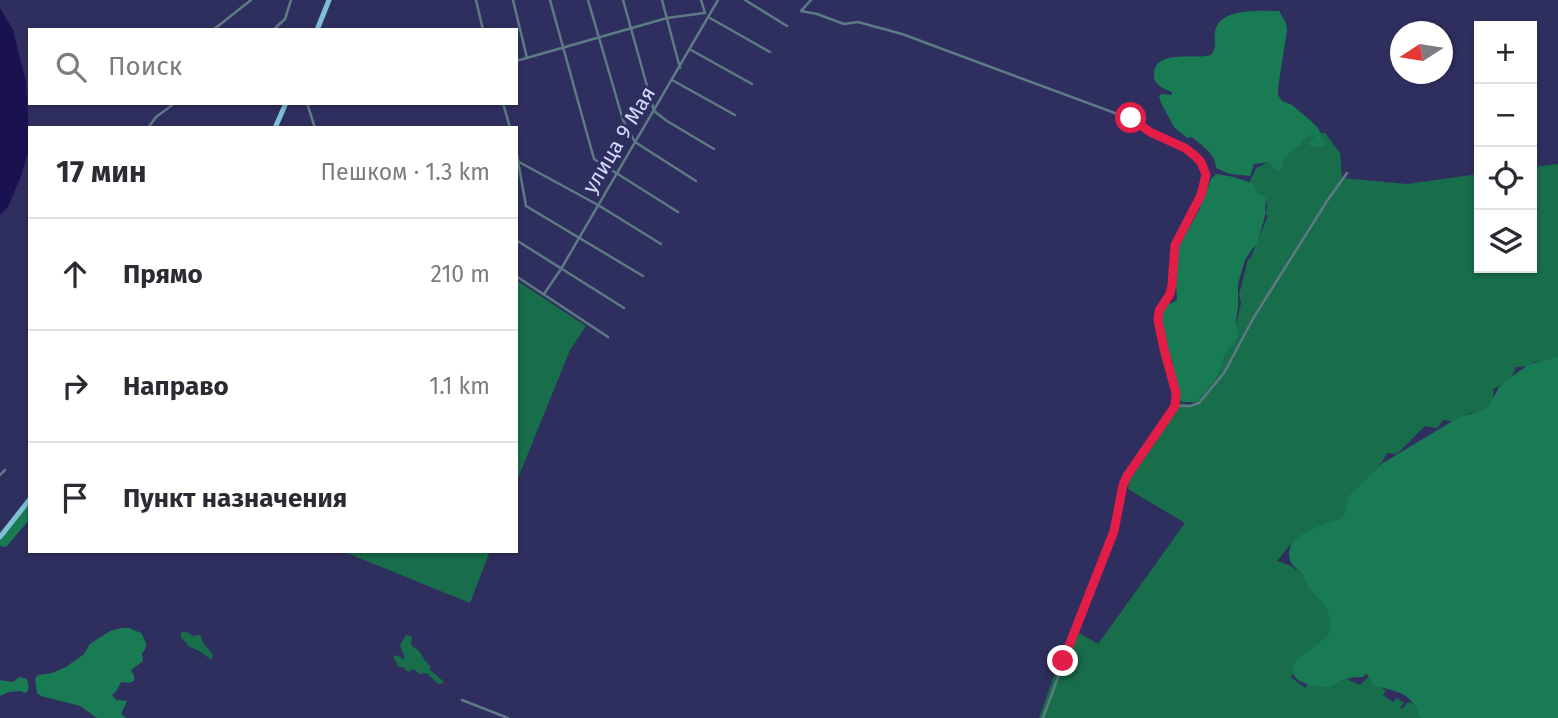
<!DOCTYPE html>
<html lang="ru">
<head>
<meta charset="utf-8">
<style>
	:root { --surface:#fff; --page:#f2f2f3; --text:#2b2b33; --muted:#7c7c81; --line:#e1e1e2 }
	body { margin:0; font-family:"Fira Sans",sans-serif; background:var(--page); color:var(--text) }
	.controls { position:absolute; right:21px; top:21px; display:grid; overflow:hidden; border-radius:0px; box-shadow:0 2px 5px #0004 }
	.controls button { width:63px; height:63px; display:grid; place-items:center; padding:0; border:0; border-bottom:2px solid var(--line); background:var(--surface); color:var(--text); font:35px sans-serif }
	.compass { position:absolute; left:1390px; top:21px; width:63px; height:63px; border-radius:50%; background:var(--surface); box-shadow:0 2px 5px #0004; rotate:258deg }
	.stop { position:absolute; width:21px; height:21px; margin:-16px; border:5px solid #e11d48; border-radius:50%; background:#fff }
	.stop.end { background:#e11d48; border-color:#fff; box-shadow:0 2px 7px #0008 }
	.list { margin:0; padding:0; list-style:none }
	h2 { display:flex; justify-content:space-between; align-items:center; height:91px; margin:0; padding:0 28px; font-size:30px }
	h2 small { font-size:23px; font-weight:400; color:var(--muted) }
	.list li { display:grid; grid-template-columns:46px 1fr auto; gap:21px; align-items:center; box-sizing:border-box; height:112px; padding:0 28px; border-top:2px solid var(--line) }
	.list b { display:block; font-size:26px; white-space:nowrap }
	.list em { font-size:23px; font-style:normal; color:var(--muted) }
	.icon { flex:none; width:38px; height:38px; fill:none; stroke:currentColor; stroke-width:2; stroke-linecap:round; stroke-linejoin:round }
	.map { position:relative; flex:none; width:1558px; height:718px; overflow:hidden }
	.search { position:absolute; background:var(--surface); box-shadow:0 2px 5px #0004; left:28px; top:28px; width:490px; height:77px; display:flex; align-items:center; gap:18px; box-sizing:border-box; padding:0 24px; border-radius:0px; color:var(--muted); font-size:26px }
	.panel { position:absolute; background:var(--surface); box-shadow:0 2px 5px #0004; left:28px; top:126px; width:490px; height:427px; border-radius:0px }
	.map>svg:first-child { display:block }
	.green { fill:#186d4a }
	.forest { fill:#197b54 }
	.water { fill:#1a1250 }
	.lines { fill:none; stroke-linecap:round; stroke-linejoin:round }
	.street { stroke:#5d7a85; stroke-width:2.5 }
	.primary { stroke:#7fbed3; stroke-width:5 }
	.route { stroke:#e11d48; stroke-width:9 }
	.labels { text-anchor:middle; dominant-baseline:central; stroke-width:6; stroke-linejoin:round; paint-order:stroke }
	.street-label { font-size:21px; fill:#d6daf8; stroke:#2f2f5f }
</style>
</head>
<body>
<div class="map">
<svg width="1558" height="718" viewBox="0 0 1558 718">
	<rect width="100%" height="100%" fill="#2f2f5f"/>
	<!-- green -->
	<g class="green">
		<path d="M1305,132L1325,133L1340,153L1342,178L1407,184L1479,174V268H1532V167L1558,164V360L1534,362L1529,366L1516,367C1512,379 1506,384 1493,389L1494,410L1470,413L1457,422L1443,420L1437,428L1425,426L1397,454L1387,453L1377,471L1350,532L1319,529L1289,546L1277,561L1289,565L1328,590L1339,638L1304,658L1291,677L1305,688L1312,678L1327,687L1346,679L1360,685L1372,673L1376,684L1386,691L1383,695L1393,702L1397,698L1404,703L1400,708L1402,709L1407,703L1411,702L1428,718H1039L1071,628L1098,644L1185,523L1128,489L1129,481L1181,403L1193,405L1215,377L1236,325L1241,303L1239,295L1248,259H1250L1268,216L1265,214L1267,210V202L1256,196L1247,187L1256,168L1265,164Z"/>
		<polygon points="516,280 586,326 570,350 516,483"/>
		<polygon points="342,551 490,551 470,603"/>
		<polygon points="182,632 187,632 193,636 200,635 204,644 213,655 212,659 210,659 201,652 188,646 186,642 181,638 181,634"/>
		<polygon points="406,635 412,636 411,645 419,651 424,659 430,666 430,670 443,681 443,683 438,684 427,673 419,674 414,669 408,672 403,667 399,667 393,657 397,655 403,659 405,658 400,645"/>
	</g>
	<!-- forest -->
	<g class="forest">
		<path d="M1279,11L1286,23L1287,30L1278,88V95L1282,101L1292,105L1311,121L1318,128L1325,144L1323,146H1310V142L1314,137L1312,134L1304,139L1301,145L1294,148L1284,158L1281,171L1273,168L1270,162L1254,164L1250,176L1230,174L1216,168C1216,154 1202,146 1192,137L1187,138L1174,127L1161,103L1159,96L1162,94L1172,95V92C1165,89 1153,85 1154,75C1154,48 1196,60 1211,55C1219,45 1212,38 1216,28C1223,8 1262,11 1279,11Z"/>
		<polygon points="1216,174 1234,177 1254,184 1257,193 1264,196 1266,199 1265,216 1257,244 1252,249 1245,260 1238,284 1238,307 1236,320 1238,337 1224,356 1222,366 1216,378 1196,402 1183,402 1177,399 1173,369 1173,362 1165,351 1165,341 1158,318 1161,307 1174,302 1177,299 1174,251 1178,240 1188,230 1199,210 1211,179"/>
		<path d="M1558,357V718H1421C1411,692 1399,692 1375,686L1366,673L1363,677C1353,677 1346,678 1337,683C1332,686 1333,687 1327,687C1321,688 1302,684 1297,679C1279,660 1324,646 1330,632C1330,631 1330,622 1330,621C1328,601 1321,603 1311,590C1307,586 1306,580 1304,576C1300,570 1292,567 1290,560C1282,534 1325,525 1343,518L1349,496L1383,463L1456,419L1488,408L1499,387L1511,377L1530,364Z"/>
		<polygon points="30,503 30,519 6,547 0,546 0,540"/>
		<path d="M122,628H129L141,633C146,642 149,646 142,653L143,661L131,670L134,676V681L130,683L121,682L117,690L112,695L116,700L127,701L121,714L126,718H97L80,706L41,696L37,693L35,679L38,675L52,673L66,667L84,654L90,644L110,631Z"/>
		<polygon points="19,677 27,679 29,688 27,692 24,693 22,691 9,692 0,696 0,680 13,682"/>
	</g>
	<!-- water -->
	<polygon class="water" points="0,8 13,30 26,82 30,146 21,176 8,207 0,215"/>
	<g class="lines">
		<!-- street -->
		<g class="street">
			<polyline points="476,0 483,30"/>
			<polyline points="513,0 527,58"/>
			<polyline points="550,0 594,159 678,212"/>
			<polyline points="588,0 623,120 635,142 696,181"/>
			<polyline points="623,0 654,111 667,121 714,149"/>
			<polyline points="662,0 680,68"/>
			<polyline points="701,0 705,13"/>
			<polyline points="745,0 787,26"/>
			<path d="M801,11L817,14L844,24L858,22L902,34L1131,119C1138,124 1145,129 1154,133C1183,148 1217,156 1200,197C1193,214 1181,228 1175,245C1171,260 1175,275 1171,289C1169,301 1157,307 1158,319C1160,347 1179,379 1175,406L1127,476L1123,485L1114,531L1091,588L1043,718"/>
			<polyline points="801,11 811,0"/>
			<polyline points="710,18 770,52"/>
			<polyline points="213,30 251,0"/>
			<polyline points="273,30 285,19 291,0"/>
			<polyline points="691,50 752,84"/>
			<polyline points="516,61 667,18 704,13"/>
			<polyline points="672,80 735,115"/>
			<polyline points="307,103 315,128"/>
			<polyline points="503,103 510,128"/>
			<polyline points="148,128 156,117 175,103"/>
			<polyline points="516,150 526,206 643,276"/>
			<polyline points="519,162 598,205 661,244"/>
			<polyline points="516,240 624,308"/>
			<polyline points="516,276 608,337"/>
			<polyline points="544,294 561,269 718,0"/>
			<polyline points="1175,406 1190,406 1199,403 1224,373 1254,317 1327,201 1347,173"/>
			<polyline points="0,475 5,470"/>
			<polyline points="462,700 508,718"/>
		</g>
		<!-- primary -->
		<g class="primary">
			<polyline points="317,30 329,0"/>
			<polyline points="275,128 286,103"/>
			<polyline points="0,537 30,499"/>
		</g>
	</g>
	<g class="lines">
		<!-- route -->
		<polyline class="route" points="1063,661 1114,531 1123,485 1127,476 1175,406 1176,393 1164,349 1158,320 1159,311 1170,294 1172,285 1175,245 1201,195 1206,175 1201,162 1194,155 1185,148 1150,132 1131,118"/>
	</g>
	<g class="labels">
		<!-- street labels -->
		<g class="street-label">
			<text transform="translate(619 140) rotate(-59)">улица 9 Мая</text>
		</g>
	</g>
</svg>
<div class="controls">
<button>+</button>
<button>−</button>
<button><svg class="icon" aria-label="locate" viewBox="0 0 24 24"><circle cx="12" cy="12" r="6"/><path d="M12 2v4M12 18v4M2 12h4M18 12h4"/></svg></button>
<button><svg class="icon" aria-label="layers" viewBox="0 0 24 24"><path d="M12 4l9 5-9 5-9-5zM3 14l9 5 9-5"/></svg></button>
</div>
<svg class="compass" viewBox="-18 -18 36 36"><path d="M0-13l5 13h-10z" fill="#e53935"/><path d="M0 13l5-13h-10z" fill="#7c7c81"/></svg>
<div class="stop" style="left:1131px;top:118px"></div>
<div class="stop end" style="left:1063px;top:661px"></div>
<div class="search"><svg class="icon" aria-label="search" viewBox="0 0 24 24"><circle cx="10" cy="10" r="6"/><path d="M15 15l6 6"/></svg>Поиск</div>
<section class="panel">
<h2>17 мин<small>Пешком · 1.3 km</small></h2>
<ul class="list">
<li><svg class="icon" aria-label="ahead" viewBox="0 0 24 24"><path d="M12 20V5M6 11l6-6 6 6"/></svg><div><b>Прямо</b></div><em>210 m</em></li>
<li><svg class="icon" aria-label="right" viewBox="0 0 24 24"><path d="M7 20v-9h11M14 6l5 5-5 5"/></svg><div><b>Направо</b></div><em>1.1 km</em></li>
<li><svg class="icon" aria-label="arrive" viewBox="0 0 24 24"><path d="M6 21V4h12l-3 4 3 4H6"/></svg><div><b>Пункт назначения</b></div></li>
</ul>
</section>
</div>
</body>
</html>
